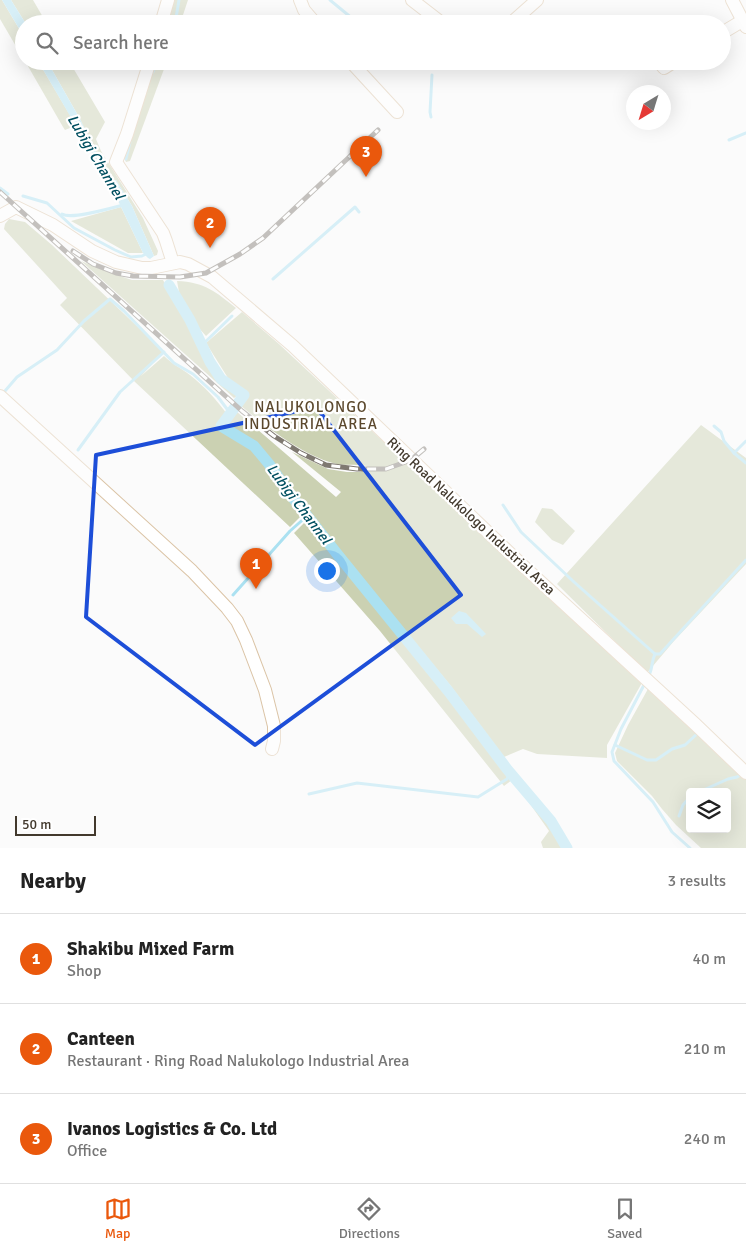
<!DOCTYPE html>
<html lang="en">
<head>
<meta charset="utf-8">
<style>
	:root { --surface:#fff; --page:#f6f6f6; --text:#222; --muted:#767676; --line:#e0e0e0; --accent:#ea580c }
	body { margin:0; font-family:Signika,sans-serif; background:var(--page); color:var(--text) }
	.controls { position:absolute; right:15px; bottom:15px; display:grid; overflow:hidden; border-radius:5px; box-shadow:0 5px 20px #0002 }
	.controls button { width:45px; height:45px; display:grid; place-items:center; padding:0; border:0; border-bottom:1px solid var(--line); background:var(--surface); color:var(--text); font:25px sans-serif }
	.compass { position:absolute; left:626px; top:85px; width:45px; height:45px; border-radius:50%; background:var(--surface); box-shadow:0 5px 20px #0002; rotate:218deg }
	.scale { position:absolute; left:15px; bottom:12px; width:81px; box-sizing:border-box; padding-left:5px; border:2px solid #42392d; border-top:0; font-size:14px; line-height:18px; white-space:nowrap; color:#42392d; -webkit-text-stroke:4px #fff; paint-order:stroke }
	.you { position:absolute; left:326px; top:570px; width:18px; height:18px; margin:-12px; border:4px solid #fff; border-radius:50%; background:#1a73e8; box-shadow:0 0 0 8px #1a73e833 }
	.badge { display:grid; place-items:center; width:32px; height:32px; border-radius:50%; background:var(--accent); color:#fff; font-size:16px; font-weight:700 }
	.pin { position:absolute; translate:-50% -41px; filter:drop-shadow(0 1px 2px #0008) }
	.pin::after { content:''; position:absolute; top:26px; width:18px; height:15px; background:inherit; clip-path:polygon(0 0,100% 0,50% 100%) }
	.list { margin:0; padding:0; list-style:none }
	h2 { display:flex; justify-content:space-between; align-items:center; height:65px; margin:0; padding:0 20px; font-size:21px }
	h2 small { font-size:16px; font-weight:400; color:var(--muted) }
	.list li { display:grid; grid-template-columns:32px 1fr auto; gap:15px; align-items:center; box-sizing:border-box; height:90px; padding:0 20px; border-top:1px solid var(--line) }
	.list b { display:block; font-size:19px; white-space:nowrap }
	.list p { margin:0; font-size:16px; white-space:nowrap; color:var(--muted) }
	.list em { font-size:16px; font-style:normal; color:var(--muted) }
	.icon { flex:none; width:28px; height:28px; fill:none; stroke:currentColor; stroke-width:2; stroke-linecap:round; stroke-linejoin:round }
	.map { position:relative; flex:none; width:746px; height:848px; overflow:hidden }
	.search { position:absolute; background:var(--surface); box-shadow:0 5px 20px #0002; left:15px; right:15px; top:15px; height:55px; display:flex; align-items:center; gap:12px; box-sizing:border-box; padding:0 18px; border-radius:28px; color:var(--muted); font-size:19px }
	.sheet { height:335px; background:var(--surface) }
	nav { display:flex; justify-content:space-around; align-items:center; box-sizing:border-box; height:70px; border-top:1px solid var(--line); background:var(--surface); font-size:14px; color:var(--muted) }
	nav a { display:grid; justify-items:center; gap:2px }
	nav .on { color:var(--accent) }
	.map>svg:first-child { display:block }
	.green { fill:#cbd1b2; fill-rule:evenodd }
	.water { fill:#abe1f1 }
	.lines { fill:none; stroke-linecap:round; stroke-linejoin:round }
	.stream { stroke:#abe1f1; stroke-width:3 }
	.canal { stroke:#abe1f1; stroke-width:11 }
	.minor-casing { stroke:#dbc4a6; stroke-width:14 }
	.minor { stroke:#fff; stroke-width:12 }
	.rail-casing { stroke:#7f7971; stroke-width:5 }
	.rail { stroke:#fff; stroke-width:3; stroke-dasharray:9; stroke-linecap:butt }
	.marked { fill:none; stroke:#1d4ed8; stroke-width:4; stroke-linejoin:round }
	.labels { text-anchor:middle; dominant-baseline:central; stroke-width:4.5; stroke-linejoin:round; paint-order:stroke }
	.street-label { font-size:14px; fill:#42392d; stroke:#fff }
	.water-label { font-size:15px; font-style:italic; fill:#004f60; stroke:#fff }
	.neighbourhood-label { font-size:15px; letter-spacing:1px; fill:#5b482d; stroke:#fff }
</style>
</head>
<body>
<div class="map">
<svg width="746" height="848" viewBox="0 0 746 848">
	<rect width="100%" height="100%" fill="#fbfbfb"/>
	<!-- green -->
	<g class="green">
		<polygon points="0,0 2,0 24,37 24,60 0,19"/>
		<polygon points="11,0 33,0 47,24 26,24"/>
		<polygon points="171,0 188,0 180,24 164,24"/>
		<polygon points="25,61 38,61 74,122 75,126 65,130 63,127"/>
		<polygon points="47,61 69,61 105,122 96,139 101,151 143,218 158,251 157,255 154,256 132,206 116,180 114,181 96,152 80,119"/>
		<polygon points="152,61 167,61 130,161 126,162 123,155"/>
		<polygon points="121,207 143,253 128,253 71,221"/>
		<path d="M9,219L25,222L52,245L164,352L141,376L164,356C172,364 181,368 190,375C204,386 216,399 227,414L218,427L252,449L266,466L302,515L290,527L135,382L60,305L67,298L4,229L5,224Z"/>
		<polygon points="81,261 108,272 132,280 163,280 216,376 229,389 238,395 234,398"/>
		<path d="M177,281C205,282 216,292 236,308L206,336L197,326L180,298Z"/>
		<path d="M242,312L279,344L387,445L643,681L607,745V758L537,754L523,749L504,757L450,685L314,521L258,446L225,425L236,411L336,497L341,492L292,452L328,469L347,472H361L367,466C356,464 343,466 333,463C301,454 267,427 241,406L248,396L228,378L206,343Z"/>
		<polygon points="701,425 746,458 746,564 674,641 647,673 557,584"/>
		<polygon points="542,508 552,509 575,531 563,545 552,540 535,522"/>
		<polygon points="306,521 369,599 427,668 512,780 504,786 380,631 294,533"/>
		<path d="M649,687L746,777V848H701L676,825L662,809L652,796L617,761L615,753L628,725ZM690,792H727V829H690Z"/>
		<polygon points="516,784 548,820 564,848 543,848 541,842 549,831"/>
	</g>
	<!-- water -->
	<g class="water">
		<polygon points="2,0 11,0 26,24 24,24 24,37"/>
		<polygon points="38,61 47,61 80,119 96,152 114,180 116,180 132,206 154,256 150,259 148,258 143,253 111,186"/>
		<polygon points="459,611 466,613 486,634 482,637 467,624 456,624 451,618"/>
	</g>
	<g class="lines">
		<!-- stream -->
		<g class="stream">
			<polyline points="330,0 359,24"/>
			<polyline points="174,24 176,18 179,0"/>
			<polyline points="153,72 157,61"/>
			<polyline points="431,117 430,112 432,75"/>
			<polyline points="729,140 746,133"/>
			<polyline points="126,159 130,142"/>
			<polyline points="0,188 8,194"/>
			<polyline points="23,196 47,203 74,228 115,250 131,257 142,256 148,253"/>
			<path d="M62,214C72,220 111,208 123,205"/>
			<polyline points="273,279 355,207 359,212"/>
			<polyline points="202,345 232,316"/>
			<polyline points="5,391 17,377 57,350 84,321 110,299 124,311 174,363 193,374 218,397 230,413"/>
			<polyline points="714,426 721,432 724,441 734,453"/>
			<polyline points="746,441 734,453 746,463"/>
			<polyline points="78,450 120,392 164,352"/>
			<path d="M503,505L521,532L574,582L655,654C651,662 653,668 649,675"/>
			<polyline points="233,595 290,531 307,516"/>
			<polyline points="655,654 660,654 746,560"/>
			<polyline points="645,683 621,729 612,752 614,761 653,802 672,832 690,848"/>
			<polyline points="615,745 647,760 656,760 672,749 685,745 698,733"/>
			<polyline points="699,792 728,779 737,777 742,774"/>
			<polyline points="309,794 357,783 478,797 507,779 510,772"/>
			<polyline points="679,816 683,805 690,797"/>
		</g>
		<!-- canal -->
		<polyline class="canal" points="169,285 190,320 210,362 221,379 244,395 221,426 254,446 269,464 290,494 338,555 449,692 507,769 551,821 567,848"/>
		<!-- minor casing -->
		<g class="minor-casing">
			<g id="minor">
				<polyline points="300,0 304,10 316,24"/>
				<polyline points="412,0 443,24"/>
				<polyline points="732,0 746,27"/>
				<polyline points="161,24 168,0"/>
				<polyline points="510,24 537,0"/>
				<polyline points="722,33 742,21"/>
				<polyline points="150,61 127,134 116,162 163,233 166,241 173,263"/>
				<polyline points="350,61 397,112"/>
				<polyline points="658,61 664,68 675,61"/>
				<polyline points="0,216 16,207 53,225 92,251 116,262 142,268 151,268 180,262 188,264 212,277 293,346 520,563 695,724 746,773"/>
				<polyline points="0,396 192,571 227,608 237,621 246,640 265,690 274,726 274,741 272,749"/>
			</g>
		</g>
		<!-- minor -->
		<use href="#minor" class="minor"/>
		<!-- rail casing -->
		<g class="rail-casing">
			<g id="rail">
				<polyline points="0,192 242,411 274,436 301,453 326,465 357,469 386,469 411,460 424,449"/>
				<polyline points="73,251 93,264 116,273 133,276 180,277 206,273 240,254 263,238 378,130"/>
			</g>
		</g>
		<!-- rail -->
		<use href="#rail" class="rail"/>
	</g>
	<!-- marked area -->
	<path d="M0 0H746V848H0ZM316,407L461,595L255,745L86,617L96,455Z" fill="#fbfbfb" fill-opacity=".55" fill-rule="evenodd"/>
	<path class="marked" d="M316,407L461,595L255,745L86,617L96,455Z"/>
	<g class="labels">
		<!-- street labels -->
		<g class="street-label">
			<text transform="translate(471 516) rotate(43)">Ring Road Nalukologo Industrial Area</text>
		</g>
		<!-- water labels -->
		<g class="water-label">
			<text transform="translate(96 157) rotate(59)">Lubigi Channel</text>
			<text transform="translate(299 504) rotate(53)">Lubigi Channel</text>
		</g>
		<!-- neighbourhood labels -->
		<g class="neighbourhood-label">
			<text x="311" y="407">NALUKOLONGO<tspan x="311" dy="17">INDUSTRIAL AREA</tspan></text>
		</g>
	</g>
</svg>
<div class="controls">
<button><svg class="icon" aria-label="layers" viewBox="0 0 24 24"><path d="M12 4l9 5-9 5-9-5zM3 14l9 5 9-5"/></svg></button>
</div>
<svg class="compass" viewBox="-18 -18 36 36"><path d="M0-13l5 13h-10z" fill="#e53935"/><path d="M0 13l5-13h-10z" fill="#767676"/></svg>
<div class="scale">50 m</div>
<div class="you"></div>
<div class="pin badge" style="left:256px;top:589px">1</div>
<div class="pin badge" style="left:210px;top:248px">2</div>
<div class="pin badge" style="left:366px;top:177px">3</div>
<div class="search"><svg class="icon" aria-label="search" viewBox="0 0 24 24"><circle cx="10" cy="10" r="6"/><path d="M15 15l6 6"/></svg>Search here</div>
</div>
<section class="sheet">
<h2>Nearby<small>3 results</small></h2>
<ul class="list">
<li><span class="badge">1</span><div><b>Shakibu Mixed Farm</b><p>Shop</p></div><em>40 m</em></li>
<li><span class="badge">2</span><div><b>Canteen</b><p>Restaurant · Ring Road Nalukologo Industrial Area</p></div><em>210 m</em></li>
<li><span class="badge">3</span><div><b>Ivanos Logistics &amp; Co. Ltd</b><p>Office</p></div><em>240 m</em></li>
</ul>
</section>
<nav>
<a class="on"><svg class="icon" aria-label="map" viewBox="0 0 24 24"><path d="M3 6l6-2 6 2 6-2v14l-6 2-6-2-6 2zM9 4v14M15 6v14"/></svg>Map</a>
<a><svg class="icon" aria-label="directions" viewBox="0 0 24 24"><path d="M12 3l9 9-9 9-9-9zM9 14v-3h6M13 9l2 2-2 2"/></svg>Directions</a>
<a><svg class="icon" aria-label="saved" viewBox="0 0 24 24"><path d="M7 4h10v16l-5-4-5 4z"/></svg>Saved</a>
</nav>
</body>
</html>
